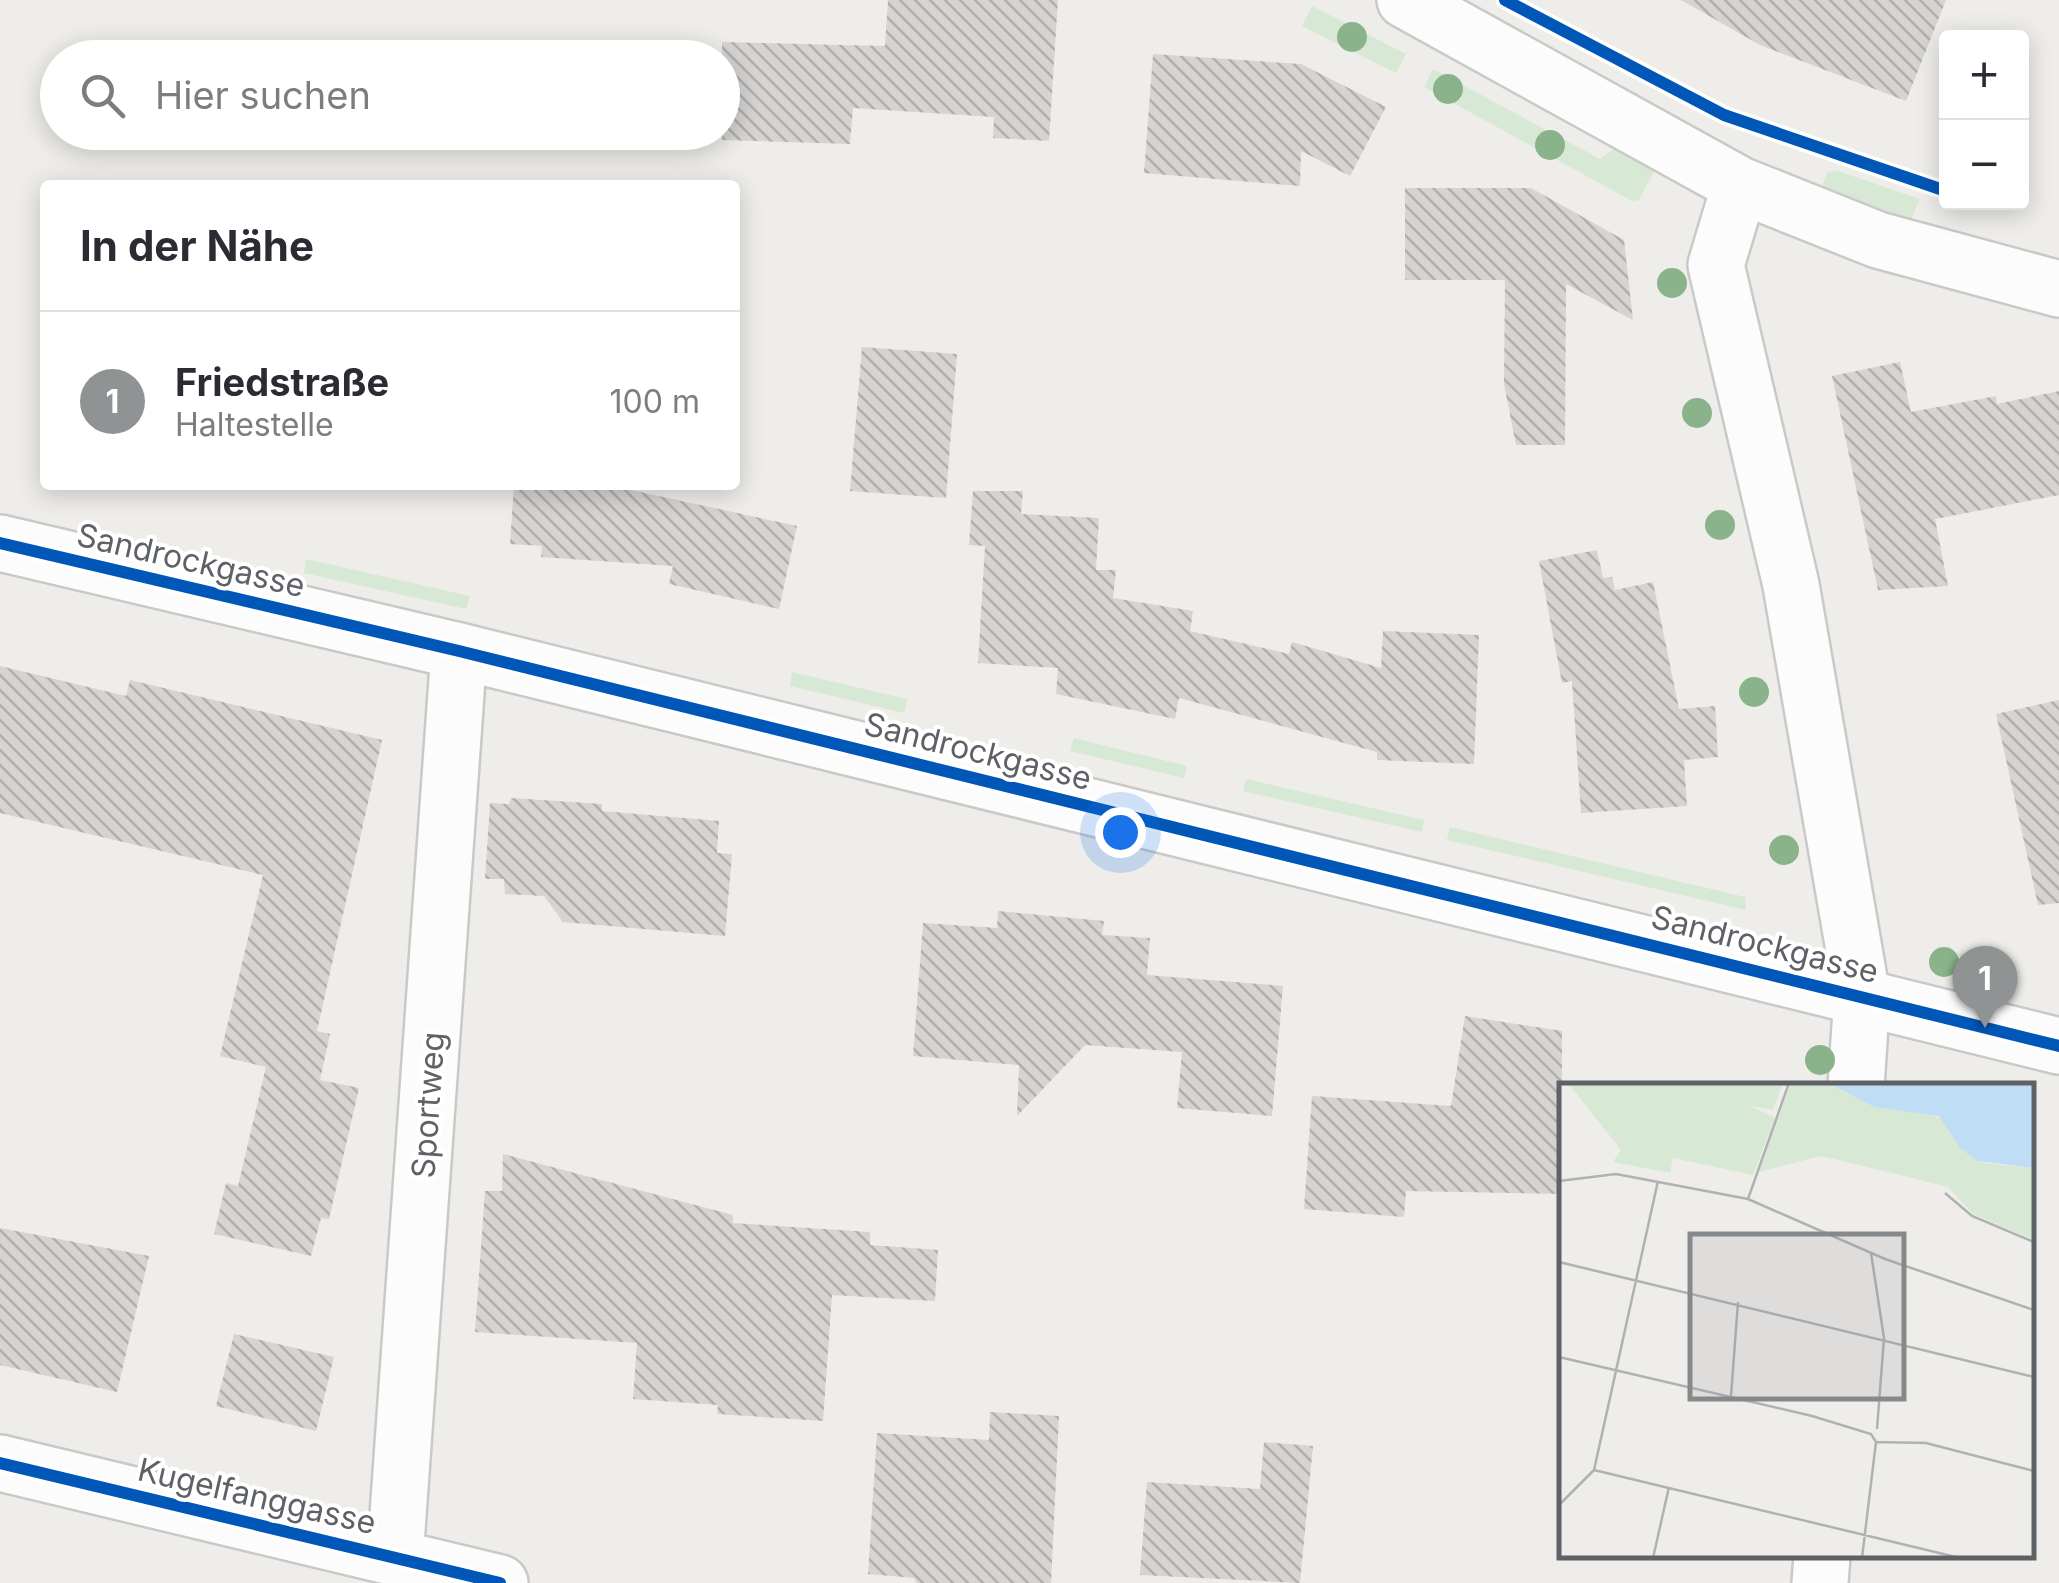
<!DOCTYPE html>
<html lang="de">
<head>
<meta charset="utf-8">
<style>
	:root { --surface:#fff; --page:#f7f7f7; --text:#2b2b33; --muted:#7c7c81; --line:#e1e1e2; --accent:#909394 }
	body { margin:0; font-family:Inter,sans-serif; background:var(--page); color:var(--text) }
	.controls { position:absolute; right:30px; top:30px; display:grid; overflow:hidden; border-radius:10px; box-shadow:0 5px 25px #0003 }
	.controls button { width:90px; height:90px; display:grid; place-items:center; padding:0; border:0; border-bottom:2px solid var(--line); background:var(--surface); color:var(--text); font:50px sans-serif }
	.you { position:absolute; left:1120px; top:832px; width:35px; height:35px; margin:-25px; border:8px solid #fff; border-radius:50%; background:#1a73e8; box-shadow:0 0 0 15px #1a73e833 }
	.badge { display:grid; place-items:center; width:65px; height:65px; border-radius:50%; background:var(--accent); color:#fff; font-size:32px; font-weight:700 }
	.pin { position:absolute; translate:-50% -82px; filter:drop-shadow(0 2px 5px #0008) }
	.pin::after { content:''; position:absolute; top:52px; width:35px; height:30px; background:inherit; clip-path:polygon(0 0,100% 0,50% 100%) }
	.list { margin:0; padding:0; list-style:none }
	h2 { display:flex; justify-content:space-between; align-items:center; height:130px; margin:0; padding:0 40px; font-size:42px }
	h2 small { font-size:32px; font-weight:400; color:var(--muted) }
	.list li { display:grid; grid-template-columns:65px 1fr auto; gap:30px; align-items:center; box-sizing:border-box; height:180px; padding:0 40px; border-top:2px solid var(--line) }
	.list b { display:block; font-size:38px; white-space:nowrap }
	.list p { margin:0; font-size:32px; white-space:nowrap; color:var(--muted) }
	.list em { font-size:32px; font-style:normal; color:var(--muted) }
	.icon { flex:none; width:55px; height:55px; fill:none; stroke:currentColor; stroke-width:2; stroke-linecap:round; stroke-linejoin:round }
	.map { position:relative; flex:none; width:2059px; height:1583px; overflow:hidden }
	.search { position:absolute; background:var(--surface); box-shadow:0 5px 25px #0003; left:40px; top:40px; width:700px; height:110px; display:flex; align-items:center; gap:25px; box-sizing:border-box; padding:0 35px; border-radius:55px; color:var(--muted); font-size:38px }
	.panel { position:absolute; background:var(--surface); box-shadow:0 5px 25px #0003; left:40px; top:180px; width:700px; height:310px; border-radius:10px }
	.map>svg:first-child { display:block }
	.green { fill:#d7e9d5 }
	.building { fill:url(#building-back-hatch) }
	.lines { fill:none; stroke-linecap:round; stroke-linejoin:round }
	.minor-casing { stroke:#cac9c9; stroke-width:60 }
	.tertiary-casing { stroke:#cac9c9; stroke-width:60 }
	.minor { stroke:#fcfcfc; stroke-width:55 }
	.tertiary { stroke:#fcfcfc; stroke-width:55 }
	.cycleway-casing { stroke:#fff; stroke-width:19 }
	.cycleway { stroke:#0057b8; stroke-width:12 }
	.tree { fill:#8ab28b }
	.labels { text-anchor:middle; dominant-baseline:central; stroke-width:8; stroke-linejoin:round; paint-order:stroke }
	.street-label { font-size:32px; fill:#5e6266; stroke:#fff }
	.inset-road { fill:none; stroke:#b0b1b1; stroke-width:2.5 }
	.view { fill:#86898b; fill-opacity:0.15; stroke:#86898b; stroke-width:5 }
	.inset-edge { fill:none; stroke:#5e6266; stroke-width:5 }
</style>
</head>
<body>
<div class="map">
<svg width="2059" height="1583" viewBox="0 0 2059 1583">
	<defs>
		<pattern id="building-back-hatch" width="6" height="6" patternUnits="userSpaceOnUse" patternTransform="scale(2.5)"><rect width="6" height="6" fill="#d5d4d2"/><path d="M-1 5l2 2M0 0l6 6M5-1l2 2" fill="none" stroke="#b0afae"/></pattern>
	</defs>
	<rect width="100%" height="100%" fill="#eeede9"/>
	<!-- green -->
	<g class="green">
		<polygon points="1312,6 1406,54 1396,73 1302,26"/>
		<polygon points="1433,69 1600,159 1615,148 1654,172 1639,200 1632,201 1424,87"/>
		<polygon points="1835,170 1920,199 1910,221 1821,189 1827,173"/>
		<polygon points="306,559 470,596 466,609 304,573"/>
		<polygon points="792,672 907,699 904,713 790,686"/>
		<polygon points="1074,738 1187,766 1184,778 1070,751"/>
		<polygon points="1246,779 1424,820 1422,832 1243,791"/>
		<polygon points="1450,827 1745,897 1746,910 1447,840"/>
	</g>
	<!-- building -->
	<g class="building">
		<polygon points="888,0 1058,0 1049,141 993,138 994,117 853,108 850,144 722,140 722,42 885,46"/>
		<polygon points="1681,0 1946,0 1906,101 1760,45"/>
		<polygon points="1153,54 1301,64 1386,107 1350,176 1301,151 1300,186 1144,173"/>
		<polygon points="1405,188 1531,188 1624,240 1633,320 1566,284 1565,445 1516,445 1504,384 1505,280 1405,280"/>
		<polygon points="862,347 957,354 946,498 850,491"/>
		<polygon points="1900,362 1911,412 1996,396 1997,404 2059,391 2059,495 1935,519 1948,586 1878,590 1832,376"/>
		<polygon points="514,485 631,485 631,490 797,526 779,609 669,584 673,566 541,557 542,546 510,544"/>
		<polygon points="973,491 1023,491 1021,514 1099,518 1096,570 1116,570 1113,598 1193,611 1190,631 1289,654 1292,642 1381,668 1383,631 1479,635 1474,764 1377,760 1377,752 1179,698 1175,719 1056,694 1058,668 978,663 985,546 969,545"/>
		<polygon points="1597,550 1603,578 1612,577 1615,590 1653,582 1679,709 1715,706 1718,757 1684,760 1687,806 1581,813 1572,681 1562,683 1539,561"/>
		<polygon points="0,666 126,696 130,680 382,740 317,1031 330,1034 320,1080 359,1088 329,1219 321,1218 311,1256 214,1234 226,1183 238,1186 266,1067 220,1056 263,875 0,813"/>
		<polygon points="2059,700 2059,903 2038,905 1996,714"/>
		<polygon points="511,798 602,804 602,811 719,821 717,853 732,854 725,936 563,922 544,896 505,894 504,879 485,879 490,803 509,804"/>
		<polygon points="998,911 1104,921 1102,935 1150,938 1147,975 1283,986 1272,1116 1177,1108 1182,1052 1085,1045 1017,1116 1019,1065 913,1056 923,923 997,928"/>
		<polygon points="1465,1016 1562,1031 1562,1194 1406,1191 1404,1217 1304,1209 1312,1096 1451,1106"/>
		<polygon points="503,1154 733,1215 733,1223 870,1232 870,1245 938,1250 935,1301 832,1295 823,1421 717,1414 718,1405 633,1399 637,1343 475,1332 485,1191 502,1191"/>
		<polygon points="0,1228 149,1256 117,1392 0,1365"/>
		<polygon points="234,1334 334,1357 316,1431 216,1406"/>
		<polygon points="990,1412 1059,1416 1051,1583 917,1583 914,1578 868,1574 877,1433 989,1440"/>
		<polygon points="1264,1442 1313,1446 1300,1583 1140,1575 1147,1482 1260,1489"/>
	</g>
	<g class="lines">
		<!-- minor casing -->
		<g class="minor-casing">
			<g id="minor">
				<polyline points="1740,185 1716,265 1791,585 1862,996 1856,1086"/>
				<polyline points="0,543 459,651 2059,1046"/>
				<polyline points="0,1463 500,1583"/>
				<polyline points="395,1558 459,651"/>
				<polyline points="1820,1583 1822,1556"/>
			</g>
		</g>
		<!-- tertiary casing -->
		<g class="tertiary-casing">
			<polyline id="tertiary" points="1405,0 1740,185 1878,240 2059,289"/>
		</g>
		<!-- minor -->
		<use href="#minor" class="minor"/>
		<!-- tertiary -->
		<use href="#tertiary" class="tertiary"/>
		<!-- cycleway casing -->
		<g class="cycleway-casing">
			<g id="cycleway">
				<polyline points="1505,0 1724,115 1946,191"/>
				<polyline points="0,543 459,651 2059,1046"/>
				<polyline points="0,1463 500,1583"/>
			</g>
		</g>
		<!-- cycleway -->
		<use href="#cycleway" class="cycleway"/>
	</g>
	<!-- trees -->
	<g class="tree">
		<circle cx="1352" cy="37" r="15"/>
		<circle cx="1448" cy="89" r="15"/>
		<circle cx="1550" cy="145" r="15"/>
		<circle cx="1672" cy="283" r="15"/>
		<circle cx="1697" cy="413" r="15"/>
		<circle cx="1720" cy="525" r="15"/>
		<circle cx="1754" cy="692" r="15"/>
		<circle cx="1784" cy="850" r="15"/>
		<circle cx="1944" cy="962" r="15"/>
		<circle cx="1820" cy="1060" r="15"/>
	</g>
	<g class="labels">
		<!-- street labels -->
		<g class="street-label">
			<text transform="translate(191 560) rotate(13)">Sandrockgasse</text>
			<text transform="translate(978 751) rotate(14)">Sandrockgasse</text>
			<text transform="translate(1765 944) rotate(14)">Sandrockgasse</text>
			<text transform="translate(428 1105) rotate(-86)">Sportweg</text>
			<text transform="translate(257 1496) rotate(13)">Kugelfanggasse</text>
		</g>
	</g>
	<!-- overview -->
	<g transform="translate(1559 1083)">
		<rect width="475" height="475" fill="#eeede9"/>
		<path d="M9,0L69,2L224,0L214,27L191,23L216,35L194,92L114,75L111,90L54,79L62,67ZM232,0H270L315,24L365,27L389,39L402,66L424,80L475,85V157L414,131L389,104L337,91L262,73L200,89Z" fill="#d7e9d5"/>
		<path d="M270,0H475V85L419,78L402,66L380,33L315,24Z" fill="#bfdef6"/>
		<path class="inset-road" d="M0,98L57,91L189,116L326,176L475,227M386,110L413,133L475,159M189,116L230,0M312,170L325,255L318,346M0,179L475,294M0,274L253,333L312,351L317,359L367,360L475,388M172,313L179,219M35,387L401,475M0,422L35,387L99,98M94,475L110,404M303,475L317,359"/>
		<path class="view" d="M131,151H345V316H131Z"/>
		<rect width="475" height="475" class="inset-edge"/>
	</g>
</svg>
<div class="controls">
<button>+</button>
<button>−</button>
</div>
<div class="you"></div>
<div class="pin badge" style="left:1985px;top:1028px">1</div>
<div class="search"><svg class="icon" aria-label="search" viewBox="0 0 24 24"><circle cx="10" cy="10" r="6"/><path d="M15 15l6 6"/></svg>Hier suchen</div>
<section class="panel">
<h2>In der Nähe<small></small></h2>
<ul class="list">
<li><span class="badge">1</span><div><b>Friedstraße</b><p>Haltestelle</p></div><em>100 m</em></li>
</ul>
</section>
</div>
</body>
</html>
